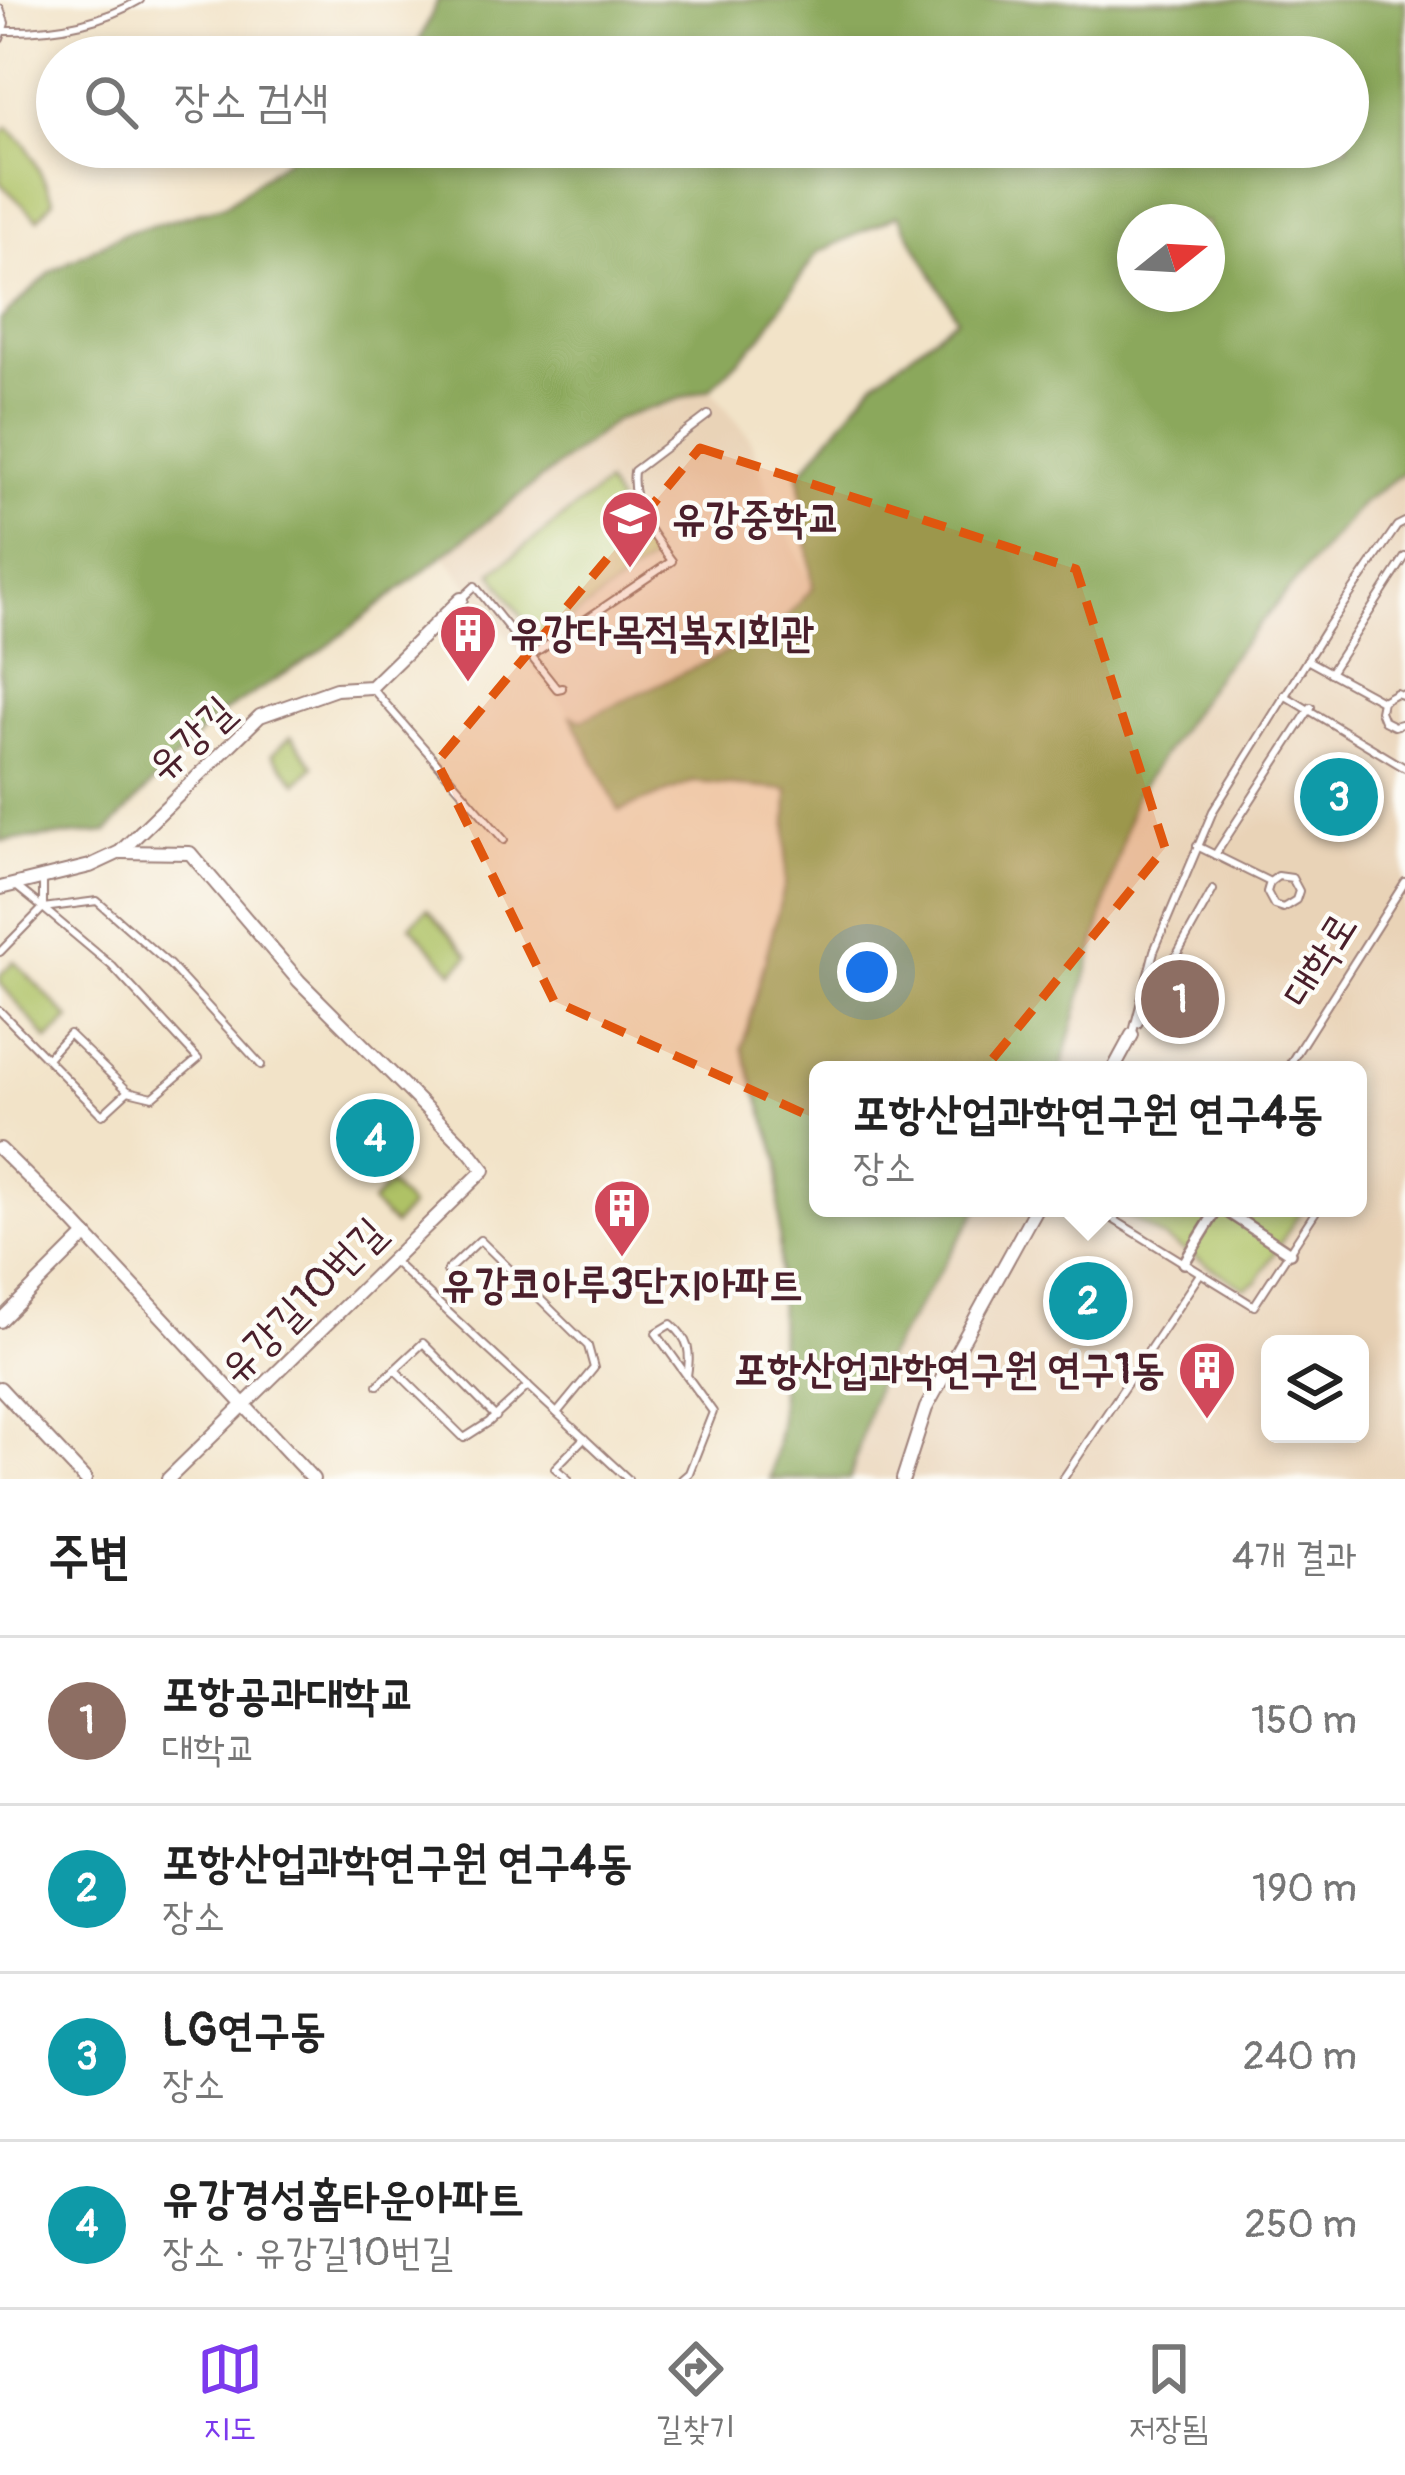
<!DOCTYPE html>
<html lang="ko">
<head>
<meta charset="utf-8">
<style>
	:root { --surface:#fff; --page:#f2f2f2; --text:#222; --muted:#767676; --line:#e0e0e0; --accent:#7c3aed }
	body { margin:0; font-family:Pangolin,"Poor Story",sans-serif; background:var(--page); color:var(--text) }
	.controls { position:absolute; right:36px; bottom:36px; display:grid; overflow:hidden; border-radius:18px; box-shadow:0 6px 18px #0003 }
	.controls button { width:108px; height:108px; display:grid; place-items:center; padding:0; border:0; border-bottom:3px solid var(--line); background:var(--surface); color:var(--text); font:60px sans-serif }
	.compass { position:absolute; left:1117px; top:204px; width:108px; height:108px; border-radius:50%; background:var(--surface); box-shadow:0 6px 18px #0003; rotate:72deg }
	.you { position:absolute; left:867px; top:972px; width:42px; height:42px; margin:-30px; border:9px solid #fff; border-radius:50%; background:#1a73e8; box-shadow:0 0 0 18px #1a73e833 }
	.badge { display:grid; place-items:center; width:78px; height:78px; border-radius:50%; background:var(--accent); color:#fff; font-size:39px; font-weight:700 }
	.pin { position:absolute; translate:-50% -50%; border:6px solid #fff; box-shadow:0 3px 12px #0006 }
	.popup { position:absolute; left:809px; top:1061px; width:558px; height:156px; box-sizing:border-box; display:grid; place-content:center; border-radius:18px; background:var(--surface); filter:drop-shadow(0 3px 9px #0005); font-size:39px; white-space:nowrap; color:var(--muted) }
	.popup b { font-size:45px; color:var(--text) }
	.popup::after { content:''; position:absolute; left:50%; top:100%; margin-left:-24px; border:24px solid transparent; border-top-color:var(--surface) }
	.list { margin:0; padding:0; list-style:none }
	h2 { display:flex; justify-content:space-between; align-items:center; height:156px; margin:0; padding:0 48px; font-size:51px }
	h2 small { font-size:39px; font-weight:400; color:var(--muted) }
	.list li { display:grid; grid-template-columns:78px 1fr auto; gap:36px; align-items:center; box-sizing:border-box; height:168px; padding:0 48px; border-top:3px solid var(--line) }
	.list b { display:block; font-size:45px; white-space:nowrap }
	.list p { margin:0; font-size:39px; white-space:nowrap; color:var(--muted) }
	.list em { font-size:39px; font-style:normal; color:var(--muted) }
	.icon { flex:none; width:66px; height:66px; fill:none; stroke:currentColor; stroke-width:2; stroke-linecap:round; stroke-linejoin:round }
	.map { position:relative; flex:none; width:1405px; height:1479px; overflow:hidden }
	.search { position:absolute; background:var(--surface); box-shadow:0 6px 18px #0003; left:36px; right:36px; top:36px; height:132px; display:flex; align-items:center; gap:30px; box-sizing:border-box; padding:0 42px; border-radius:66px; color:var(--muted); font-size:45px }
	.sheet { height:828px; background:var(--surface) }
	nav { display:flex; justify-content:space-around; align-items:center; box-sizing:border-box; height:168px; border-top:3px solid var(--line); background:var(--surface); font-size:33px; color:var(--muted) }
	nav a { display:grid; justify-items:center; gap:6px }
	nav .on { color:var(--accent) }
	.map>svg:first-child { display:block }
	.built { fill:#e9d3b7; fill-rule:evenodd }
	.green { fill:#afc266; stroke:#7c7048; stroke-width:3 }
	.forest { fill:#8ba85b; stroke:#6a6443; stroke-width:3; fill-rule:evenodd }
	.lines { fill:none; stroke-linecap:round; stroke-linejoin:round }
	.service-casing { stroke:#9e817a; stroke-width:10 }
	.pedestrian-casing { stroke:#9e817a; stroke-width:14 }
	.minor-casing { stroke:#9e817a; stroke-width:16 }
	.service { stroke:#fff; stroke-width:6 }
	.pedestrian { stroke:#fff; stroke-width:9 }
	.minor { stroke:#fff; stroke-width:12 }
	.marked { fill:#e0560e; fill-opacity:0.2; stroke:#e0560e; stroke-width:9; stroke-dasharray:24 15; stroke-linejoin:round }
	.labels { text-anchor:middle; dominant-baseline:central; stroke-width:9; stroke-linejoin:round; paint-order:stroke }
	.poi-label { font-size:42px; font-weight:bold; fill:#4a1f2b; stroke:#fdfcf7; text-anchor:start }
	.street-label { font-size:42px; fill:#4a1f2b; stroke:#fdfcf7 }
</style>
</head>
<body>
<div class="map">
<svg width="1405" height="1479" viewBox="0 0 1405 1479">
	<rect width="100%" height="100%" fill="#fdfcf7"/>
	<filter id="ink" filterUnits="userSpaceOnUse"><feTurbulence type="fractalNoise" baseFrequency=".00833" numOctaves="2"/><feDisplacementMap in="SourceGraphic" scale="24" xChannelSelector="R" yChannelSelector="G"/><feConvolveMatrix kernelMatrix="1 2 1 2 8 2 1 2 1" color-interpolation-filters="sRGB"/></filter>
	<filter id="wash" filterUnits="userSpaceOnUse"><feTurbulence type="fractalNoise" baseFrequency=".004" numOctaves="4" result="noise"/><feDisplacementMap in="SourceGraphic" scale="48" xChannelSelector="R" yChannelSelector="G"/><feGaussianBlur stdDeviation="2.7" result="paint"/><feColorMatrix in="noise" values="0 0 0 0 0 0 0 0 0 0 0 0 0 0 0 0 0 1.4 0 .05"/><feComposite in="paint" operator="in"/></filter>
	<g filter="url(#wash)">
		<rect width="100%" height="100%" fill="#f2e3c8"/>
		<!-- built -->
		<g class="built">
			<path d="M1405,328V1479H798L888,1208H1358V1070H933ZM1270,1344H1360V1434H1270Z"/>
			<polygon points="710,389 749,436 768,490 813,588 775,630 582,721 571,716 442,553 617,419"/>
		</g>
		<!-- green -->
		<g class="green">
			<polygon points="7,127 26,145 54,200 38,219 0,183 0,136"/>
			<polygon points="606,484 653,559 539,642 492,572"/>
			<polygon points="291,736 314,766 297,783 272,754"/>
			<polygon points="427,909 469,956 453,972 410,925"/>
			<polygon points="14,961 70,1019 48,1040 0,983 0,975"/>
			<polygon points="389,1184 410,1207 394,1225 371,1203"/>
			<polygon points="1115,1208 1300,1208 1300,1212 1257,1281 1245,1288"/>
		</g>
		<!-- forest -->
		<path class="forest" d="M438,0H1405V471L1362,503L1219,672L1134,798L1061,1070H818V1208H979L883,1362L850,1479H770L780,1425L779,1161L742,1048L785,884L788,790L693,782L619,811L571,716L582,720L775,630L813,588L799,475L874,382L957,318L898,215L817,253L761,337L710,389L617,419L320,652L214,718L107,832L0,841V320L52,271L122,234L226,205L303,147H1348V57H412ZM1135,222H1207V294H1135Z"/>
	</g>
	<g filter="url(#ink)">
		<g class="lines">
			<!-- service casing -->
			<g class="service-casing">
				<g id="service">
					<polyline points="0,9 5,23 0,39"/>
					<path d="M4,31C51,32 99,24 140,0"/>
					<polyline points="461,599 475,586 557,689 562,688"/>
					<path d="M533,655L672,561C651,533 630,507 634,471L708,415"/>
					<polyline points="1307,660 1382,701"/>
					<polyline points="1330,673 1405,557"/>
					<polyline points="371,687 504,840"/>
					<polyline points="1284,695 1405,768"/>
					<polyline points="1382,701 1380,711 1384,721 1394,726 1405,723"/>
					<polyline points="1382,701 1396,693 1405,696"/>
					<polyline points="1197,846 1270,882 1278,876 1292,878 1299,891 1296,900 1283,908 1274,905 1267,892 1270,882"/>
					<polyline points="1215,855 1311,707"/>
					<polyline points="17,887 43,908 43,879"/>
					<polyline points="43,908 112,966 198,1059 153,1097 128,1091 69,1034 47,1058"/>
					<polyline points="0,952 43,908 97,901 170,965 261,1065"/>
					<polyline points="0,1011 102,1115 128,1091"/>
					<polyline points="1138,1024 1213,890"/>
					<polyline points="1133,1032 1154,951 1213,811 1327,628 1397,526 1405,522"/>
					<polyline points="1286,1070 1405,882"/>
					<polyline points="1095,1208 1254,1306 1318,1208"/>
					<polyline points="393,1261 628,1479"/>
					<polyline points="447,1271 480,1240 588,1346 594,1368 557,1413"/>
					<polyline points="395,1370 464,1438 489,1422 528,1386"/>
					<polyline points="378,1385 423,1343 496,1417"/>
					<polyline points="568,1479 555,1468 584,1438"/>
					<path d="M682,1479L689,1473L713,1412L656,1333L671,1324C690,1340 691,1353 687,1376"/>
					<polyline points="1063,1479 1200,1274"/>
				</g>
			</g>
			<!-- pedestrian casing -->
			<g class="pedestrian-casing">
				<g id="pedestrian">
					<polyline points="1221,1208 1290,1253"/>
					<polyline points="1184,1263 1218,1208"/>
				</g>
			</g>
			<!-- minor casing -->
			<g class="minor-casing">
				<g id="minor">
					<polyline points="120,852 190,853 299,981 469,1151 484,1170 168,1479"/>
					<polyline points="0,888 90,866 120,852 260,716 336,689 371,687 461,599"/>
					<polyline points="1113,1070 1132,1035"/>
					<polyline points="0,1149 70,1218 313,1479"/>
					<polyline points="0,1321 86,1235"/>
					<polyline points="0,1388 85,1479"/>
					<polyline points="903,1479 926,1408 1036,1208"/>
				</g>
			</g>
			<!-- service -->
			<use href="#service" class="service"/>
			<!-- pedestrian -->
			<use href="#pedestrian" class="pedestrian"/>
			<!-- minor -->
			<use href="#minor" class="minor"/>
		</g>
	</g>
	<!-- marked area -->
	<path class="marked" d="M700,448L1076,569L1165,848L909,1161L554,1001L437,762Z"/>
	<!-- icons -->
	<defs>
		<g id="school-pin" transform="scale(3)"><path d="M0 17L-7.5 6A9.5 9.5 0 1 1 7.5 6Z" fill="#d1495b" stroke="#fdfcf7"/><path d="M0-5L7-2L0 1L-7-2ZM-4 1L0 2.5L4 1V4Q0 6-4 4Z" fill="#fff"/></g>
		<g id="building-pin" transform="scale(3)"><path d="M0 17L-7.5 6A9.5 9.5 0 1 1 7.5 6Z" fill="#d1495b" stroke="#fdfcf7"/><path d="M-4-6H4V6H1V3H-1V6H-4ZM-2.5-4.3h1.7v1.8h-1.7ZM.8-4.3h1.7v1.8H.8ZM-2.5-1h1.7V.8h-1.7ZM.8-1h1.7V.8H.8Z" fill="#fff"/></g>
	</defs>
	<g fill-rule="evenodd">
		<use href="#school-pin" x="630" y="519"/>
		<use href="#building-pin" x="468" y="633"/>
		<use href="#building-pin" x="622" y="1208"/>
		<use href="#building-pin" x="1207" y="1370"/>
	</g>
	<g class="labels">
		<!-- poi labels -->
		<g class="poi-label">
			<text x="672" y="519">유강중학교</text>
			<text x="510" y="633">유강다목적복지회관</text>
			<text x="622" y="1285" text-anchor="middle">유강코아루3단지아파트</text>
			<text x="1165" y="1370" text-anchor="end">포항산업과학연구원 연구1동</text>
		</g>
		<!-- street labels -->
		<g class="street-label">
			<text transform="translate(191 739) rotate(-43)">유강길</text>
			<text transform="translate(1320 960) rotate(-58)">대학로</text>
			<text transform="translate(303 1301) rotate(-45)">유강길10번길</text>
		</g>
	</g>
</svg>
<div class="controls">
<button><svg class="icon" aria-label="layers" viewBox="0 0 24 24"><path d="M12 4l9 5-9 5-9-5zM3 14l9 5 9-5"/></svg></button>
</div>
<svg class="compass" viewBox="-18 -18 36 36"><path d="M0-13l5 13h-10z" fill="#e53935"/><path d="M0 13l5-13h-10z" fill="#767676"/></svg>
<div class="you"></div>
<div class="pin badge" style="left:1180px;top:999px;background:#8d6e63">1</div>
<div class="pin badge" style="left:1088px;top:1301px;background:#0f9aa8">2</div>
<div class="popup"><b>포항산업과학연구원 연구4동</b>장소</div>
<div class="pin badge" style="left:1339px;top:797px;background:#0f9aa8">3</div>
<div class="pin badge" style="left:375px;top:1138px;background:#0f9aa8">4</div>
<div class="search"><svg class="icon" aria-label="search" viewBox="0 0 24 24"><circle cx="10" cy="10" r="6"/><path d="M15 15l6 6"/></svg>장소 검색</div>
</div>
<section class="sheet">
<h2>주변<small>4개 결과</small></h2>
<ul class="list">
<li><span class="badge" style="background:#8d6e63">1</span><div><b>포항공과대학교</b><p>대학교</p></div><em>150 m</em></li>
<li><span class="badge" style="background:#0f9aa8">2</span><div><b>포항산업과학연구원 연구4동</b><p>장소</p></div><em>190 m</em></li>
<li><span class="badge" style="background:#0f9aa8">3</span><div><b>LG연구동</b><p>장소</p></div><em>240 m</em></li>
<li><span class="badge" style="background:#0f9aa8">4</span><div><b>유강경성홈타운아파트</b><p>장소 · 유강길10번길</p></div><em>250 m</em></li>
</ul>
</section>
<nav>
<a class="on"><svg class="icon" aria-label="map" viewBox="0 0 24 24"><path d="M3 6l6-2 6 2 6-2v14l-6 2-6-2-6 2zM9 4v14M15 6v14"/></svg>지도</a>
<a><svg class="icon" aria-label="directions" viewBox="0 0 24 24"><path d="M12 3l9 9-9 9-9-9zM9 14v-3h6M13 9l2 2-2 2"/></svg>길찾기</a>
<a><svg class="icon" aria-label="saved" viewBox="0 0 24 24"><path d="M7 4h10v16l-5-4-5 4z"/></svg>저장됨</a>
</nav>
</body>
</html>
